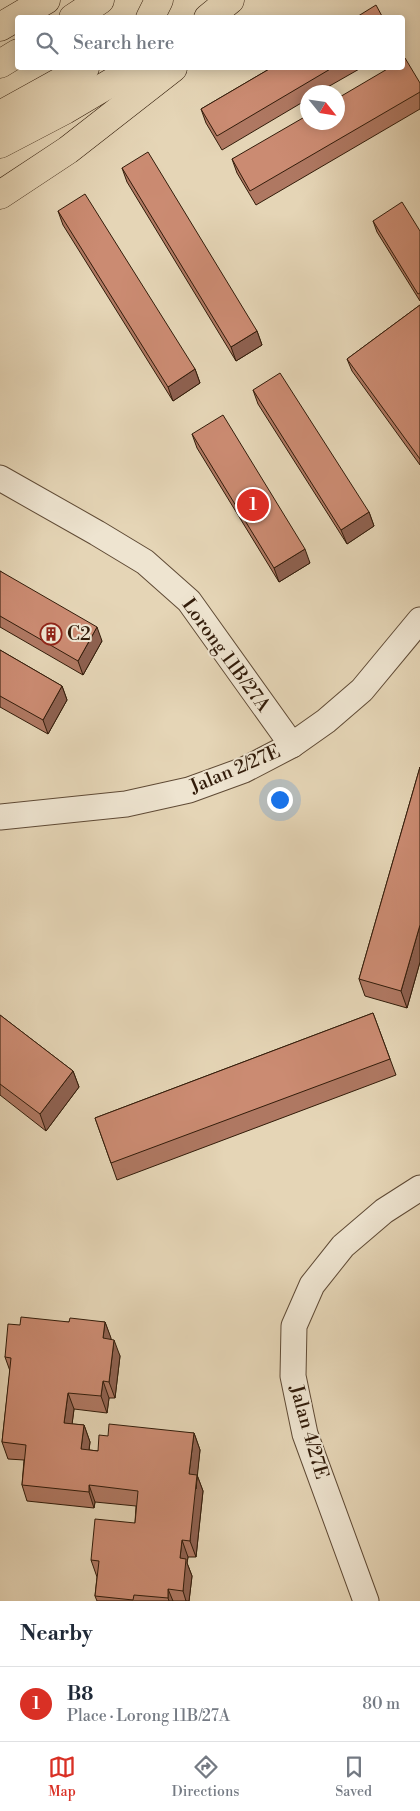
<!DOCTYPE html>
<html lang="en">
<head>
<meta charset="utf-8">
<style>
	:root { --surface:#fff; --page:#f6f6f7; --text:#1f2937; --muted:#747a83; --line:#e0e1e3; --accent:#d93025 }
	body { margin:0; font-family:"Libre Bodoni",serif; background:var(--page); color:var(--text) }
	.compass { position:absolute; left:300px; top:85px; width:45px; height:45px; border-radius:50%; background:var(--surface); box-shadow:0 2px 12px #0003; rotate:120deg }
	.you { position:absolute; left:279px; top:799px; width:18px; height:18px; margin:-12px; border:4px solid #fff; border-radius:50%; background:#1a73e8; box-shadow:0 0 0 8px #1a73e833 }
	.badge { display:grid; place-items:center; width:32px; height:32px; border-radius:50%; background:var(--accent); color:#fff; font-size:16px; font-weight:700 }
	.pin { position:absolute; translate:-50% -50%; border:2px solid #fff; box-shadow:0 1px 5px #0006 }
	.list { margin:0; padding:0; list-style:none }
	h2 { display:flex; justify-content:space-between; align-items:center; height:65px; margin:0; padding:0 20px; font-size:21px }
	h2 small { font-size:16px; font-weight:400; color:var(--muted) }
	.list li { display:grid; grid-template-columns:32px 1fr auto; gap:15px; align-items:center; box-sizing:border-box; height:75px; padding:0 20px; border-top:1px solid var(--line) }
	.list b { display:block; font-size:19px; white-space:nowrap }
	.list p { margin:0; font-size:16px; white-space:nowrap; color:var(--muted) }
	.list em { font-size:16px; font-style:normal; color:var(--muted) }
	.icon { flex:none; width:28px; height:28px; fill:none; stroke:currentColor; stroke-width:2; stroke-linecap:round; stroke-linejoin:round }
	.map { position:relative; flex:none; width:420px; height:1601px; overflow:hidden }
	.search { position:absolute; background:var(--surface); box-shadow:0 2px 12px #0003; left:15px; right:15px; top:15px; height:55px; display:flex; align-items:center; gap:12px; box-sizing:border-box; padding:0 18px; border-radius:5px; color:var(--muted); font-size:19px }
	.sheet { height:140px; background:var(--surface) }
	nav { display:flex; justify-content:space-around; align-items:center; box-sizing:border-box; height:70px; border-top:1px solid var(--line); background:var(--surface); font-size:14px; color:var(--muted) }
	nav a { display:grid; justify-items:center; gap:2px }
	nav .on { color:var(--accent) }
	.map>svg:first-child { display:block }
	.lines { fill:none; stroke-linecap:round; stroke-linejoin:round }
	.street-casing { stroke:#5f4a35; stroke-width:27 }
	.highway-casing { stroke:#321c0a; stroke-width:29 }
	.street { stroke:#eee4d0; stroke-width:25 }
	.highway { stroke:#e5d5b6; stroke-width:28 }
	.wall { fill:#af7862; stroke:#321c0a }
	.shaded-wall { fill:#8e6150; stroke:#321c0a }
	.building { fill:#cb8b72; stroke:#321c0a }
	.labels { text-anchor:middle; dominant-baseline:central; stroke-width:4; stroke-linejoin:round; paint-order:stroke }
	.poi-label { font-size:19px; fill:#321c0a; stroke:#eee4d0; text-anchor:start }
	.street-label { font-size:19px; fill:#321c0a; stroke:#eee4d0 }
</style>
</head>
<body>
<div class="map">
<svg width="420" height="1601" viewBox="0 0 420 1601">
	<rect width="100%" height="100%" fill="#e5d5b6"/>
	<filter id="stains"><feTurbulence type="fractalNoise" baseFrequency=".004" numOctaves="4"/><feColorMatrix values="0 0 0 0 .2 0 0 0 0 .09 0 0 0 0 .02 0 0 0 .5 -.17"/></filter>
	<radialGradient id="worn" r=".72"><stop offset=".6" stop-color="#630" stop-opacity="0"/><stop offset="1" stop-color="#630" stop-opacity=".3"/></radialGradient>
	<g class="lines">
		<!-- street casing -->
		<g class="street-casing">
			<g id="street">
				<polyline points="0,478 97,533 145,562 189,601 292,745"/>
				<polyline points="0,817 126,804 189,790 244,770 292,745 326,721 362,690 420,620"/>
				<polyline points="366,1601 305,1434 293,1376 294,1326 312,1285 343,1246 384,1211 420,1188"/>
			</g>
		</g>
		<!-- highway casing -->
		<g class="highway-casing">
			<g id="highway">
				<polyline points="73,18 100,0"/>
				<polyline points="150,18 159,0"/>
				<polyline points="208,18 230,0"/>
				<polyline points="0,27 46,0"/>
				<polyline points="0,64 18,53"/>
				<polyline points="0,115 85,68"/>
				<polyline points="0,144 65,110 136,68"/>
				<polyline points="0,195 68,150 173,68"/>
			</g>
		</g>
		<!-- street -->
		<use href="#street" class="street"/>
		<!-- highway -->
		<use href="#highway" class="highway"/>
	</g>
	<!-- wall -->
	<g class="wall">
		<polygon points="271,68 361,68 319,92 308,92 308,99 222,150 206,123 201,109"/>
		<polygon points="420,83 420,109 256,205 237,173 232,159"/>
		<polygon points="122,168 257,331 262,345 236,361 127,182"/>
		<polygon points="58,211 195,369 200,383 173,401 63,225"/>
		<polygon points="373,221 420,231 420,301 377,232"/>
		<polygon points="420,305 420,465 352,371 347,359"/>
		<polygon points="253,390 369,512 374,526 347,544 258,404"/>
		<polygon points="192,434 310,563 279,582 197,448"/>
		<polygon points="0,571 102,641 83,675 0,627"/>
		<polygon points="0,650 62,686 67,700 48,734 0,707"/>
		<polygon points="420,767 420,962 407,1008 365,996 359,979"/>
		<polygon points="373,1013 396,1075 117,1180 95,1118"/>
		<polygon points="0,1015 73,1071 79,1087 46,1131 0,1095"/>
		<polygon points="69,1322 105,1322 111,1339 120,1356 115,1398 109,1398 107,1413 74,1409 72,1424 84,1425 90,1442 89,1450 98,1451 108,1436 194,1433 200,1450 197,1475 203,1491 196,1557 188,1557 187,1563 192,1576 189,1601 97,1601 95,1596 97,1577 91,1560 135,1523 136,1506 95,1502 94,1508 27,1501 22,1485 24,1460 8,1459 2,1442 10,1371 5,1357 20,1325"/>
	</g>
	<!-- shaded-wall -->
	<g class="shaded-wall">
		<polygon points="257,331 262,345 236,361 231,347"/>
		<polygon points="195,369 200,383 173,401 168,387"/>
		<polygon points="369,512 374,526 347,544 341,530"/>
		<polygon points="305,549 310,563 279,582 274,568"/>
		<polygon points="97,627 102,641 83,675 78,661"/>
		<polygon points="62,686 67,700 48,734 43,720"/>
		<polygon points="420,925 420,962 407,1008 401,991"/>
		<polygon points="73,1071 79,1087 46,1131 40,1114"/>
		<polygon points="105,1322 111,1338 109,1355 103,1338"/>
		<polygon points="114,1340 120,1356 115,1398 109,1382"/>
		<polygon points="103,1381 109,1398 107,1413 101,1396"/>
		<polygon points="68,1393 74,1409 70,1440 64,1423"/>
		<polygon points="84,1425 90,1442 87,1465 81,1449"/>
		<polygon points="194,1433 200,1450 196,1489 197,1475 203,1491 196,1557 190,1541 189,1474"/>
		<polygon points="89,1485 95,1502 94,1508 89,1492"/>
		<polygon points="182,1540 188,1557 187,1563 192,1576 189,1601 186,1601 183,1591 180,1558"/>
		<polygon points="168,1589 173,1601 169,1601 168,1598"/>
	</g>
	<!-- building -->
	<g class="building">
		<polygon points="376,5 383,18 355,18"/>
		<polygon points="405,58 420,83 420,92 250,191 232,159 308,115 308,122 338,122 338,98 389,68 402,68 402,60"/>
		<polygon points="271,68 332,68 217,136 201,109"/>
		<polygon points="148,152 257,331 231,347 122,168"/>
		<polygon points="85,194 195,369 168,387 58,211"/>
		<polygon points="402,202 420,231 420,293 418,294 373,221"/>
		<polygon points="420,305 420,459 347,359"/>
		<polygon points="280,373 369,512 341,530 253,390"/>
		<polygon points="223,415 305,549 274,568 192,434"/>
		<polygon points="0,571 97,627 78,661 0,616"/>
		<polygon points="0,650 62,686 43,720 0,696"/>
		<polygon points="420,767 420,925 401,991 359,979"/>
		<polygon points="373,1013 390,1059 111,1163 95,1118"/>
		<polygon points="0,1015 73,1071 40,1114 0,1084"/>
		<polygon points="21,1317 69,1322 70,1318 105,1322 103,1338 114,1340 109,1382 103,1381 101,1396 68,1393 64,1423 84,1425 81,1449 98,1451 99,1435 108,1436 109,1424 194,1433 189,1474 197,1475 190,1541 182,1540 180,1558 186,1559 183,1591 168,1589 168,1598 134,1595 133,1600 95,1596 99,1561 91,1560 95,1519 135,1523 138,1491 89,1485 89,1492 22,1485 26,1445 2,1442 11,1358 5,1357 8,1324 20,1325"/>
	</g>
	<!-- icons -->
	<defs>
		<g id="building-ring" transform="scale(1.125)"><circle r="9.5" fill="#eee4d0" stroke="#8f2418" stroke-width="1.5"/><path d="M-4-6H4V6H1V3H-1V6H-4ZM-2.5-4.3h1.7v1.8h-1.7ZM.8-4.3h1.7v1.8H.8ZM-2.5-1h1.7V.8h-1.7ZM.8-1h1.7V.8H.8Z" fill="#8f2418"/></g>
	</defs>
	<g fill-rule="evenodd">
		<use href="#building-ring" x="51" y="634"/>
	</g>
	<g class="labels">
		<!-- poi labels -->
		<g class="poi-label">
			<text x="67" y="634">C2</text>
		</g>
		<!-- street labels -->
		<g class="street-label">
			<text transform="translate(226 655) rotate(54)">Lorong 11B/27A</text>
			<text transform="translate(235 769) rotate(-23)">Jalan 2/27E</text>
			<text transform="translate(309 1432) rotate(74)">Jalan 4/27E</text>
		</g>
	</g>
	<rect width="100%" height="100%" filter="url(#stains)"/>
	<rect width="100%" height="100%" fill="url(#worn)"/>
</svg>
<svg class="compass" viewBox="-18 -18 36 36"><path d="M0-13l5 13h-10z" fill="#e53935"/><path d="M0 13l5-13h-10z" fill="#747a83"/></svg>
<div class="you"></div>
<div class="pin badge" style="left:253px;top:505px">1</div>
<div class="search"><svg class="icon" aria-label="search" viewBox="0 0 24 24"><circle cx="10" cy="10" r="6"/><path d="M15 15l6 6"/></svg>Search here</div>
</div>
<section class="sheet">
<h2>Nearby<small></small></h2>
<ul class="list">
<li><span class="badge">1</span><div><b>B8</b><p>Place · Lorong 11B/27A</p></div><em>80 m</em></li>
</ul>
</section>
<nav>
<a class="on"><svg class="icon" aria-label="map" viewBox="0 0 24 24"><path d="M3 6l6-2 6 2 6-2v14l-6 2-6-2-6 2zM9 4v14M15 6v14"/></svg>Map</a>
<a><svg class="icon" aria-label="directions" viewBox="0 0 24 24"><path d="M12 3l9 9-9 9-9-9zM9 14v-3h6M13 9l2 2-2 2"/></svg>Directions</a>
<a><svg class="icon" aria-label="saved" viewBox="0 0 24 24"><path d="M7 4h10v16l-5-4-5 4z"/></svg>Saved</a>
</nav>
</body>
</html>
